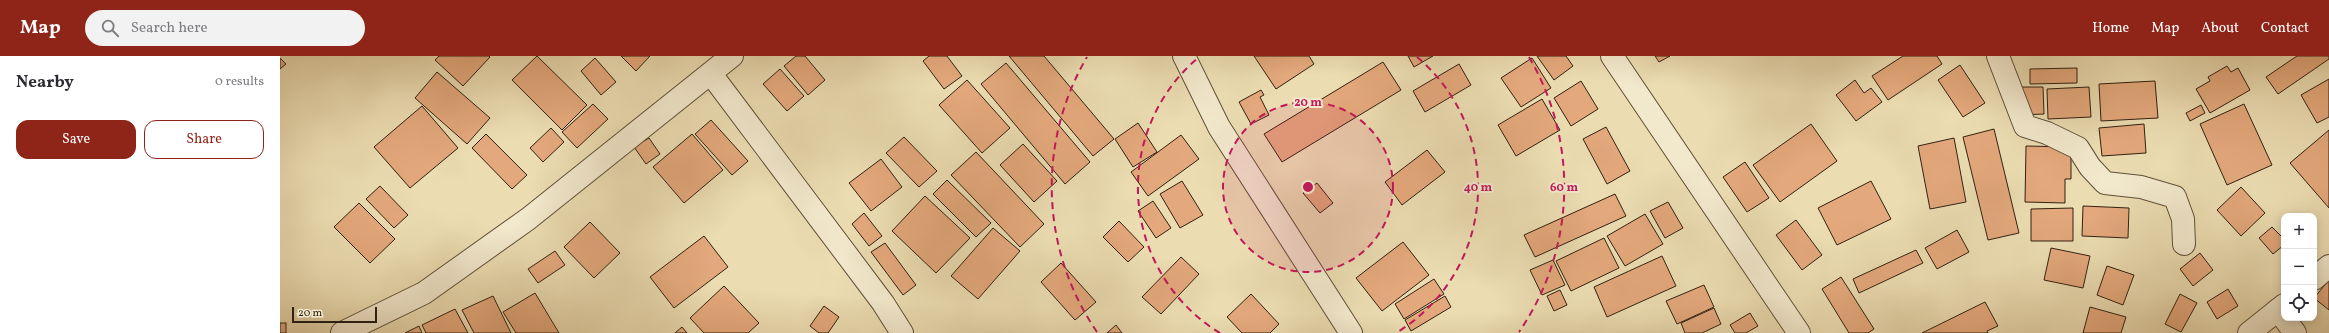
<!DOCTYPE html>
<html lang="en">
<head>
<meta charset="utf-8">
<style>
	:root { --surface:#fff; --page:#f2f2f3; --text:#2b2b33; --muted:#7c7c81; --line:#e1e1e2; --accent:#8f2418 }
	body { margin:0; font-family:Vollkorn,serif; background:var(--page); color:var(--text) }
	.controls { position:absolute; right:12px; bottom:12px; display:grid; overflow:hidden; border-radius:8px; box-shadow:0 2px 10px #0003 }
	.controls button { width:36px; height:36px; display:grid; place-items:center; padding:0; border:0; border-bottom:1px solid var(--line); background:var(--surface); color:var(--text); font:20px sans-serif }
	.scale { position:absolute; left:12px; bottom:10px; width:85px; box-sizing:border-box; padding-left:4px; border:2px solid #312111; border-top:0; font-size:11px; line-height:14px; white-space:nowrap; color:#312111; -webkit-text-stroke:3px #f2e8cc; paint-order:stroke }
	.list { margin:0; padding:0; list-style:none }
	h2 { display:flex; justify-content:space-between; align-items:center; height:52px; margin:0; padding:0 16px; font-size:17px }
	h2 small { font-size:13px; font-weight:400; color:var(--muted) }
	.actions { display:flex; gap:8px; padding:12px 16px }
	.actions a { flex:1; padding:9px 0; border:1px solid var(--accent); border-radius:12px; text-align:center; font-size:14px; color:var(--accent) }
	.actions .main { background:var(--accent); color:#fff }
	.icon { flex:none; width:22px; height:22px; fill:none; stroke:currentColor; stroke-width:2; stroke-linecap:round; stroke-linejoin:round }
	.map { position:relative; flex:none; width:2049px; height:277px; overflow:hidden }
	header { display:flex; align-items:center; gap:24px; box-sizing:border-box; height:56px; padding:0 20px; background:var(--accent); color:#fff }
	header strong { font-size:19px }
	nav { display:flex; gap:22px; margin-inline-start:auto; font-size:14px }
	.search { width:280px; height:36px; background:var(--page); display:flex; align-items:center; gap:10px; box-sizing:border-box; padding:0 14px; border-radius:22px; color:var(--muted); font-size:15px }
	main { display:flex }
	aside { flex:1; background:var(--surface) }
	.map>svg:first-child { display:block }
	.building { fill:#e3a87b; stroke:#312111 }
	.lines { fill:none; stroke-linecap:round; stroke-linejoin:round }
	.street-casing { stroke:#605039; stroke-width:24 }
	.street { stroke:#f2e8cc; stroke-width:22 }
	.ring { fill:none; stroke:#c2185b; stroke-width:2; stroke-dasharray:7 5 }
	.centre { fill:#c2185b; stroke:#f2e8cc; stroke-width:2 }
	.ring-label { font-size:12px; text-anchor:middle; font-weight:bold; fill:#c2185b; stroke:#f2e8cc; stroke-width:4; stroke-linejoin:round; paint-order:stroke }
</style>
</head>
<body>
<header>
<strong>Map</strong>
<div class="search"><svg class="icon" aria-label="search" viewBox="0 0 24 24"><circle cx="10" cy="10" r="6"/><path d="M15 15l6 6"/></svg>Search here</div>
<nav><a>Home</a><a>Map</a><a>About</a><a>Contact</a></nav>
</header>
<main>
<aside>
<h2>Nearby<small>0 results</small></h2>
<ul class="list">
</ul>
<div class="actions"><a class="main">Save</a><a>Share</a></div>
</aside>
<div class="map">
<svg width="2049" height="277" viewBox="0 0 2049 277">
	<rect width="100%" height="100%" fill="#ebdcb1"/>
	<filter id="stains"><feTurbulence type="fractalNoise" baseFrequency=".005" numOctaves="4"/><feColorMatrix values="0 0 0 0 .2 0 0 0 0 .09 0 0 0 0 .02 0 0 0 .5 -.17"/></filter>
	<radialGradient id="worn" r=".72"><stop offset=".6" stop-color="#630" stop-opacity="0"/><stop offset="1" stop-color="#630" stop-opacity=".3"/></radialGradient>
	<!-- building -->
	<g class="building">
		<polygon points="159,0 209,0 210,1 183,30 155,4"/>
		<polygon points="257,0 307,49 282,74 232,24"/>
		<polygon points="341,0 370,0 356,15"/>
		<polygon points="516,0 525,0 545,24 528,39 504,10"/>
		<polygon points="649,0 667,0 682,20 664,33 643,5"/>
		<polygon points="729,0 764,0 834,83 813,100"/>
		<polygon points="974,0 1029,0 1034,8 996,33"/>
		<polygon points="1128,0 1153,0 1134,11"/>
		<polygon points="1257,0 1286,0 1293,10 1274,24"/>
		<polygon points="1375,0 1390,0 1379,6"/>
		<polygon points="1623,0 1657,0 1662,8 1608,44 1592,20"/>
		<polygon points="2017,0 2049,0 2049,3 1998,38 1986,21"/>
		<polygon points="0,2 6,8 0,13"/>
		<polygon points="315,2 336,26 321,39 301,15"/>
		<polygon points="1252,2 1271,32 1241,51 1221,22"/>
		<polygon points="1103,6 1121,34 1002,106 984,78"/>
		<polygon points="726,7 810,106 785,128 701,28"/>
		<polygon points="1179,8 1191,29 1145,56 1133,35"/>
		<polygon points="1680,9 1705,47 1683,61 1658,24"/>
		<polygon points="1947,10 1951,16 1958,12 1970,34 1930,57 1916,33 1930,25 1928,21"/>
		<polygon points="1797,12 1797,27 1750,28 1750,13"/>
		<polygon points="500,13 524,40 507,55 483,28"/>
		<polygon points="157,16 210,62 187,88 135,42"/>
		<polygon points="2049,23 2049,61 2037,67 2021,39"/>
		<polygon points="687,24 730,72 702,97 659,49"/>
		<polygon points="1575,24 1584,37 1591,32 1602,46 1576,65 1556,39"/>
		<polygon points="1301,25 1318,53 1291,70 1274,42"/>
		<polygon points="1875,25 1878,62 1821,65 1819,28"/>
		<polygon points="1741,31 1763,31 1764,58 1742,59"/>
		<polygon points="1809,31 1811,61 1768,63 1767,33"/>
		<polygon points="981,34 984,39 980,41 989,59 971,68 959,46"/>
		<polygon points="1262,43 1280,74 1236,100 1218,69"/>
		<polygon points="313,48 328,63 297,92 282,76"/>
		<polygon points="1964,48 1992,109 1947,129 1920,68"/>
		<polygon points="1921,49 1925,57 1910,65 1906,57"/>
		<polygon points="142,50 178,92 130,132 94,91"/>
		<polygon points="431,64 468,105 452,119 415,78"/>
		<polygon points="858,67 877,96 853,111 835,83"/>
		<polygon points="1531,68 1557,105 1500,146 1473,109"/>
		<polygon points="1864,68 1866,97 1822,100 1819,72"/>
		<polygon points="1326,71 1350,115 1327,128 1303,83"/>
		<polygon points="271,72 284,86 263,106 250,92"/>
		<polygon points="1714,73 1739,177 1708,184 1683,81"/>
		<polygon points="2049,74 2049,152 2010,107"/>
		<polygon points="206,78 247,119 232,133 192,92"/>
		<polygon points="412,78 443,114 404,147 373,111"/>
		<polygon points="901,79 919,103 868,140 851,116"/>
		<polygon points="624,81 657,115 639,131 606,97"/>
		<polygon points="369,82 380,98 366,108 354,91"/>
		<polygon points="1674,82 1686,146 1650,153 1638,90"/>
		<polygon points="743,88 777,125 754,146 720,109"/>
		<polygon points="1746,90 1791,91 1791,123 1785,123 1785,147 1745,146"/>
		<polygon points="1147,94 1165,116 1122,149 1105,126"/>
		<polygon points="696,96 764,168 740,191 671,119"/>
		<polygon points="601,103 622,131 591,155 569,127"/>
		<polygon points="1465,106 1489,142 1467,156 1443,121"/>
		<polygon points="667,124 711,167 696,181 653,138"/>
		<polygon points="902,125 923,159 900,172 880,138"/>
		<polygon points="1591,125 1611,163 1557,189 1538,152"/>
		<polygon points="1037,127 1053,147 1040,157 1023,137"/>
		<polygon points="100,130 128,159 114,172 86,143"/>
		<polygon points="1961,131 1985,157 1961,180 1937,154"/>
		<polygon points="1335,138 1346,160 1255,201 1244,179"/>
		<polygon points="645,140 690,182 656,217 612,175"/>
		<polygon points="873,145 891,172 876,182 858,155"/>
		<polygon points="1388,146 1403,172 1385,182 1370,155"/>
		<polygon points="79,147 115,183 90,207 54,171"/>
		<polygon points="1803,150 1849,152 1848,182 1802,180"/>
		<polygon points="1793,152 1793,185 1751,185 1751,153"/>
		<polygon points="584,157 602,180 589,190 572,168"/>
		<polygon points="1365,158 1383,188 1345,210 1327,180"/>
		<polygon points="1516,164 1542,199 1522,214 1496,179"/>
		<polygon points="839,165 864,191 848,206 823,181"/>
		<polygon points="310,166 340,197 314,222 284,191"/>
		<polygon points="1992,171 2004,183 2004,189 1993,198 1979,182"/>
		<polygon points="713,172 740,195 698,243 671,220"/>
		<polygon points="1677,174 1689,196 1657,213 1645,192"/>
		<polygon points="424,180 448,211 394,252 370,221"/>
		<polygon points="1324,182 1339,212 1291,235 1276,205"/>
		<polygon points="1123,186 1149,219 1102,255 1076,222"/>
		<polygon points="605,187 636,229 623,239 591,196"/>
		<polygon points="1771,192 1810,200 1803,232 1764,224"/>
		<polygon points="1636,194 1643,207 1579,237 1573,223"/>
		<polygon points="275,195 285,209 258,227 248,213"/>
		<polygon points="1920,197 1933,214 1913,230 1900,213"/>
		<polygon points="1382,200 1396,230 1327,261 1314,231"/>
		<polygon points="901,201 919,218 881,258 862,241"/>
		<polygon points="1273,204 1285,229 1262,239 1250,214"/>
		<polygon points="781,207 816,246 795,264 761,226"/>
		<polygon points="1827,210 1854,219 1843,249 1817,239"/>
		<polygon points="1561,221 1594,273 1588,277 1569,277 1542,233"/>
		<polygon points="1154,223 1164,238 1124,263 1115,248"/>
		<polygon points="2049,224 2049,254 2034,242"/>
		<polygon points="1424,229 1434,251 1397,268 1386,245"/>
		<polygon points="444,230 479,267 468,277 424,277 410,262"/>
		<polygon points="1948,233 1958,250 1937,263 1927,246"/>
		<polygon points="1280,234 1287,249 1274,255 1267,240"/>
		<polygon points="255,237 279,277 236,277 223,256"/>
		<polygon points="971,238 999,268 990,277 962,277 947,261"/>
		<polygon points="1900,238 1917,247 1901,276 1885,268"/>
		<polygon points="213,240 231,277 194,277 182,254"/>
		<polygon points="1165,240 1171,251 1131,275 1125,264"/>
		<polygon points="1705,246 1718,270 1707,275 1708,277 1642,277"/>
		<polygon points="544,250 559,261 548,277 539,277 530,270"/>
		<polygon points="1810,251 1846,261 1841,277 1803,277"/>
		<polygon points="1434,252 1441,268 1422,277 1405,277 1401,267"/>
		<polygon points="175,253 188,277 146,277 142,269"/>
		<polygon points="1470,257 1478,270 1466,277 1455,277 1450,269"/>
		<rect x="0" y="267" width="6" height="10"/>
		<polygon points="836,269 842,277 827,277"/>
		<polygon points="139,270 142,277 125,277"/>
		<polygon points="402,271 407,277 395,277"/>
	</g>
	<g class="lines">
		<!-- street casing -->
		<g class="street-casing">
			<g id="street">
				<polyline points="904,0 939,71 1071,277"/>
				<polyline points="1332,0 1519,277"/>
				<polyline points="1718,0 1745,70 1767,77 1798,92 1810,111 1825,127 1861,131 1895,141 1903,163 1904,188"/>
				<polyline points="431,18 603,247 622,277"/>
				<polyline points="2034,223 2049,210"/>
				<polyline points="1998,254 2015,277"/>
				<polyline points="62,277 144,237 248,163 452,0"/>
				<polyline points="1969,277 2004,249"/>
			</g>
		</g>
		<!-- street -->
		<use href="#street" class="street"/>
	</g>
	<!-- distance rings -->
	<circle cx="1028" cy="131" r="85" fill="#c2185b" fill-opacity=".12"/>
	<g class="ring">
		<circle cx="1028" cy="131" r="85"/>
		<path d="M940 277A170 170 0 0 1 919 1M1137 1A170 170 0 0 1 1116 277"/>
		<path d="M817 276A256 256 0 0 1 807 1M1249 1A256 256 0 0 1 1239 276"/>
	</g>
	<circle cx="1028" cy="131" r="6" class="centre"/>
	<g class="ring-label">
		<text x="1028" y="50">20 m</text>
		<text x="1198" y="135">40 m</text>
		<text x="1284" y="135">60 m</text>
	</g>
	<rect width="100%" height="100%" filter="url(#stains)"/>
	<rect width="100%" height="100%" fill="url(#worn)"/>
</svg>
<div class="controls">
<button>+</button>
<button>−</button>
<button><svg class="icon" aria-label="locate" viewBox="0 0 24 24"><circle cx="12" cy="12" r="6"/><path d="M12 2v4M12 18v4M2 12h4M18 12h4"/></svg></button>
</div>
<div class="scale">20 m</div>
</div>
</main>
</body>
</html>
